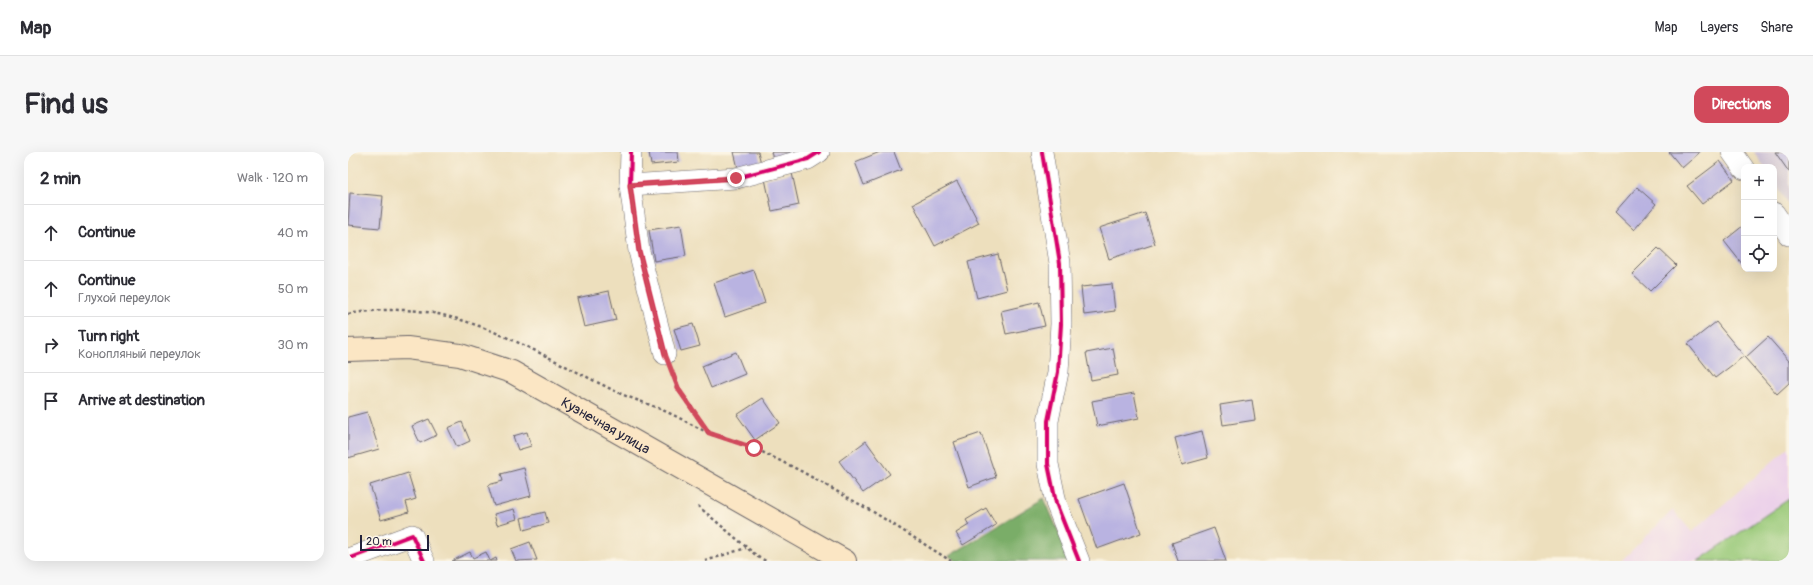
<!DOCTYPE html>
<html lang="en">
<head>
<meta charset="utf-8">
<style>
	:root { --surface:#fff; --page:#f7f7f7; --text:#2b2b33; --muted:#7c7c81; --line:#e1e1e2; --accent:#d1495b }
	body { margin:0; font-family:Pangolin,sans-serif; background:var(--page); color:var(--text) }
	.controls { position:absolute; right:12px; top:12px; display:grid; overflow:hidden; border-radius:8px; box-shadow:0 4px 16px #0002 }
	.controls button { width:36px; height:36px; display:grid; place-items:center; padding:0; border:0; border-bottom:1px solid var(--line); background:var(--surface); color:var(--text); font:20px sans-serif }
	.scale { position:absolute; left:12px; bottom:10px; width:69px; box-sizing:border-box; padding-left:4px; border:2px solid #22223b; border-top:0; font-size:11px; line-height:14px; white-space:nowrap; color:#22223b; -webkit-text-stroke:3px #fcf5e5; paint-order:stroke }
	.stop { position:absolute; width:12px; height:12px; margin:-9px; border:3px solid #d1495b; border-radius:50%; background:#fff }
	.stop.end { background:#d1495b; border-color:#fff; box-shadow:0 1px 4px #0008 }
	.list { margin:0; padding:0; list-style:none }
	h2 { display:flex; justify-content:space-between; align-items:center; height:52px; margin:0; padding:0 16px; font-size:17px }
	h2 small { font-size:13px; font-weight:400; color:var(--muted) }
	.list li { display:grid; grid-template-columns:26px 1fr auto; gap:12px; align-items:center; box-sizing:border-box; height:56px; padding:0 16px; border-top:1px solid var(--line) }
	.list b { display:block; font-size:15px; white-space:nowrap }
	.list p { margin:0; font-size:13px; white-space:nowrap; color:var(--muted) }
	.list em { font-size:13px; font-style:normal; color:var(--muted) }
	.icon { flex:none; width:22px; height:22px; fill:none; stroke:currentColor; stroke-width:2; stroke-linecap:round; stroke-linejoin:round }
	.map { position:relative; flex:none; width:1441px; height:409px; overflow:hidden; border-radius:12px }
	header { display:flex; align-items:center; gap:24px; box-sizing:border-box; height:56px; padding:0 20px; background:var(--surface); border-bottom:1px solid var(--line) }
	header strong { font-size:19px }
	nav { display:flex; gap:22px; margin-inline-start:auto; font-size:14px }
	.intro { display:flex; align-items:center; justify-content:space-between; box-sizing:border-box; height:96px; padding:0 24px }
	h1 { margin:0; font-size:28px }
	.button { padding:10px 18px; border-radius:12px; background:var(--accent); color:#fff; font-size:14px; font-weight:700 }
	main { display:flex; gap:24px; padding:0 24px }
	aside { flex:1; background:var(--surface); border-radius:12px; box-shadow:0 4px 16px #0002 }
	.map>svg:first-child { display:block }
	.built { fill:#ecd1ea }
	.industrial { fill:#cbbfd5 }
	.green { fill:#98c978; stroke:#5d765a }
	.forest { fill:#7aad68; stroke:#4e6852 }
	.building { fill:#b9b3e1 }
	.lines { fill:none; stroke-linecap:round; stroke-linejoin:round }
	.street-casing { stroke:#696468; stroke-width:22 }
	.secondary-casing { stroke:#696468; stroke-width:24 }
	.path { stroke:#696468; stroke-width:2.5; stroke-dasharray:3 3; stroke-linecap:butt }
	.street { stroke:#fff; stroke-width:21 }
	.secondary { stroke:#fbe6c4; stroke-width:22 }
	.cycleway-casing { stroke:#fcf5e5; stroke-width:6 }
	.cycleway { stroke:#d6006c; stroke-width:4 }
	.route { stroke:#d1495b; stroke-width:5 }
	.labels { text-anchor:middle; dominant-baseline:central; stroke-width:3; stroke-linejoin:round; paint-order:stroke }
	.street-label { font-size:14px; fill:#22223b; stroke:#fcf5e5 }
</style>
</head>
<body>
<header>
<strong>Map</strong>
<nav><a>Map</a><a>Layers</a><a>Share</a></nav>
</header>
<div class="intro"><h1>Find us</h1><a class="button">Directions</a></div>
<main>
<aside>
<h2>2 min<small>Walk · 120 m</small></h2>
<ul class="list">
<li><svg class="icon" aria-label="ahead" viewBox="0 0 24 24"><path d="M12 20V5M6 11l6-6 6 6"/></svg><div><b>Continue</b></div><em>40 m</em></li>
<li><svg class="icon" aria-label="ahead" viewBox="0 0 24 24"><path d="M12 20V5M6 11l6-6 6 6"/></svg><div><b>Continue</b><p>Глухой переулок</p></div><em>50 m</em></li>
<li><svg class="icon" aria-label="right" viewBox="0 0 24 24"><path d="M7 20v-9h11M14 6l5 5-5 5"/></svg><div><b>Turn right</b><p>Конопляный переулок</p></div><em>30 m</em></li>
<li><svg class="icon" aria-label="arrive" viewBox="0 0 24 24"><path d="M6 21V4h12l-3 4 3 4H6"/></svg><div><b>Arrive at destination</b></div></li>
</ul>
</aside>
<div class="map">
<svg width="1441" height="409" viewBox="0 0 1441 409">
	<rect width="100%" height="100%" fill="#fcf5e5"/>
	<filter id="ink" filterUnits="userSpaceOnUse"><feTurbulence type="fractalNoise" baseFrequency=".025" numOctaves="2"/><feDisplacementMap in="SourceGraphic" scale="8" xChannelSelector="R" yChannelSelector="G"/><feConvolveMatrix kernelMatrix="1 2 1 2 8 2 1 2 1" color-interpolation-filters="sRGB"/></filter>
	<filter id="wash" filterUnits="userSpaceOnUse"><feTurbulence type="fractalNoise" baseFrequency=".012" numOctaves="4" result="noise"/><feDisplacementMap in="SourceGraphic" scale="16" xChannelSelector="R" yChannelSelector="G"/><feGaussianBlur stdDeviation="0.9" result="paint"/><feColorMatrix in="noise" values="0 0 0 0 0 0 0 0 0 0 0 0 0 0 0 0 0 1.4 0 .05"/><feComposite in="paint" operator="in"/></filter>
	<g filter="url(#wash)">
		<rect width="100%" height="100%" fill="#eddfbd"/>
		<!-- built -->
		<polygon class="built" points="1441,295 1441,409 1273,409 1325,358 1344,380"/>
		<!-- industrial -->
		<polygon class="industrial" points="1406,0 1441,0 1441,53 1426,30 1426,15 1416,15"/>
		<!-- green -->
		<polygon class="green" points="1441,347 1441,409 1350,409"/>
		<!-- forest -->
		<polygon class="forest" points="696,346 723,409 609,409 601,404"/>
		<g id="blocks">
			<!-- building -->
			<g class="building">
				<polygon points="301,0 330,0 331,10 303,13"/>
				<polygon points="386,0 410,0 413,11 390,16"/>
				<polygon points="423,0 445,0 425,7"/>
				<polygon points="532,0 546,0 553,18 516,33 507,10"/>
				<polygon points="1321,0 1352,0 1334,16"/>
				<polygon points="1427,0 1441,0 1441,20"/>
				<polygon points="1372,9 1386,28 1354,52 1339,34"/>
				<polygon points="444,21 451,53 424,59 417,27"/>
				<polygon points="609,29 631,71 587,94 565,52"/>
				<polygon points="1289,35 1308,52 1286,78 1267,60"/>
				<polygon points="2,41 35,44 32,76 0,73"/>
				<polygon points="797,61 807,92 761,107 751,76"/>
				<polygon points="333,73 338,104 306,109 301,78"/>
				<polygon points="1396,73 1396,112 1395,113 1376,89"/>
				<polygon points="1310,96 1328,113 1302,139 1284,122"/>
				<polygon points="650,102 659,138 629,146 620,110"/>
				<polygon points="406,118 417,151 377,165 366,131"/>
				<polygon points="764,132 767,159 736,163 733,135"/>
				<polygon points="261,139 268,168 236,175 229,146"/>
				<polygon points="691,150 697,174 658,182 653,159"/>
				<polygon points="1368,170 1396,204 1367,226 1340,192"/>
				<polygon points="345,172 352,194 333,199 326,177"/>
				<polygon points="1420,185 1441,209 1441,231 1429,242 1397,206"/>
				<polygon points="765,196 770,223 743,228 738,201"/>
				<polygon points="388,200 397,222 363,236 354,214"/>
				<polygon points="786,241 791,266 749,274 744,249"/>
				<polygon points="415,246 432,271 407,288 389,263"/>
				<polygon points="904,248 907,268 875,273 872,253"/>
				<polygon points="19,260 31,297 0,306 0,265"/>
				<polygon points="81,267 89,283 72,291 64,274"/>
				<polygon points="114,270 122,289 109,295 100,276"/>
				<polygon points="854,279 860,306 834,313 827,286"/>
				<polygon points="179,280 183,294 170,298 165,284"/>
				<polygon points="633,281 648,325 621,335 606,290"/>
				<polygon points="518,289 542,322 515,341 491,309"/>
				<polygon points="176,316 183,344 146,354 140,333 155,329 153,322"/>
				<polygon points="60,321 68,347 58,350 61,360 33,368 22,333"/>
				<polygon points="776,331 793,381 749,397 731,347"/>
				<polygon points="638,356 648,373 615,393 608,381 621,373 618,368"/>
				<polygon points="166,357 169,367 149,373 146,362"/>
				<polygon points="197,360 200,371 176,378 173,366"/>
				<polygon points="866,376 878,409 830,409 824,391"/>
				<polygon points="182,390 189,408 168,409 163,397"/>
				<polygon points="122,400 125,406 138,400 142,409 148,406 149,409 104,409"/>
			</g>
		</g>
	</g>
	<g filter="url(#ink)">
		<use href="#blocks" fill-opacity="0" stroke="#696468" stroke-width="1"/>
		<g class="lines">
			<!-- street casing -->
			<g class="street-casing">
				<g id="street">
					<polyline points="283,0 282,33 291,99 317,202"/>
					<polyline points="694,0 712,111 713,172 710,220 700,269 700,312 708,351 731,409"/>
					<polyline points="1384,0 1396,17"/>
					<polyline points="282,33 388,26 460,7 471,0"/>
					<polyline points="1426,61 1441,83"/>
					<polyline points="0,407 64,383 76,409"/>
				</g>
			</g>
			<!-- secondary casing -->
			<g class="secondary-casing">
				<g id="secondary">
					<path id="s1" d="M0,198L59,196L112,203L164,220L497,409"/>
				</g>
			</g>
			<!-- path -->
			<g class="path">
				<path d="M0,162C29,157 61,156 90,162C148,174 211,212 265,238C278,245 293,249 307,255C326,262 343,273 361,281"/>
				<polyline points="325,222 331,238 361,281 406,296 451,318 527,361 603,409"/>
				<polyline points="350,354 410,405 418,409"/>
				<polyline points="357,409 398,396"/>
			</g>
			<!-- street -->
			<use href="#street" class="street"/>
			<!-- secondary -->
			<use href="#secondary" class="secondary"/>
			<!-- cycleway casing -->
			<g class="cycleway-casing">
				<g id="cycleway">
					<polyline points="283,0 282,33 291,99 317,202"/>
					<polyline points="694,0 712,111 713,172 710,220 700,269 700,312 708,351 731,409"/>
					<polyline points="282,33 388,26 460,7 471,0"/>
					<polyline points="0,407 64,383 76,409"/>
				</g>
			</g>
			<!-- cycleway -->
			<use href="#cycleway" class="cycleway"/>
		</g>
	</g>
	<g class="lines" filter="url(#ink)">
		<!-- route -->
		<polyline class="route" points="388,26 282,33 291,99 317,202 331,238 361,281 406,296"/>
	</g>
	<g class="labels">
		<!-- street labels -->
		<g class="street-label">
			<text stroke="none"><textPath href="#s1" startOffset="275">Кузнечная улица</textPath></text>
		</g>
	</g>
</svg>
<div class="controls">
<button>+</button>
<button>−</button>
<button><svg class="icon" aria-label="locate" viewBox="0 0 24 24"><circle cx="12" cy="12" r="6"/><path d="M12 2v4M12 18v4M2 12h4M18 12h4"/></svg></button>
</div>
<div class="scale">20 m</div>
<div class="stop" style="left:406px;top:296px"></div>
<div class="stop end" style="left:388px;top:26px"></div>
</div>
</main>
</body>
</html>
